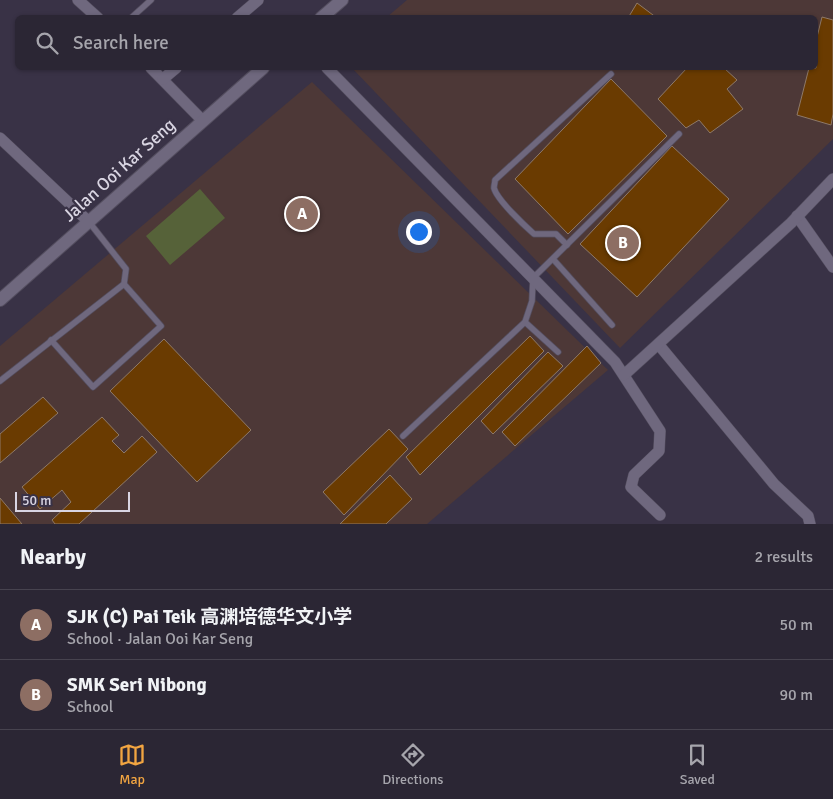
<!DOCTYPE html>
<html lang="en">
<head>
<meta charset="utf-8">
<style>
	:root { --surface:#2b2634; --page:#332e3c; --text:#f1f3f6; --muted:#a6a5ac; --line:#47434f; --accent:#f2a541 }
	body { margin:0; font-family:Signika,"Noto Sans SC",sans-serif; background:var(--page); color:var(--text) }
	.scale { position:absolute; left:15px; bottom:12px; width:115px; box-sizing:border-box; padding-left:5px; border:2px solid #d9d5e2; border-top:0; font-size:14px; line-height:18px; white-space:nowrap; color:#d9d5e2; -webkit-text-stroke:4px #393246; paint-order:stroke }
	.you { position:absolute; left:418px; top:231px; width:18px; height:18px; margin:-12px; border:4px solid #fff; border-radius:50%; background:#1a73e8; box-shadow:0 0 0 8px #1a73e833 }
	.badge { display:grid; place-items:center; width:32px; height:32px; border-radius:50%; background:var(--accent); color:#fff; font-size:16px; font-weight:700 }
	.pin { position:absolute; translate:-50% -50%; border:2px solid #fff; box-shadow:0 1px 5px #0006 }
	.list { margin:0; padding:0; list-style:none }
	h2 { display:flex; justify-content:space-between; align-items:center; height:65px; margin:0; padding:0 20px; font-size:21px }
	h2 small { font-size:16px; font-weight:400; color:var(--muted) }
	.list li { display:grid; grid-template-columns:32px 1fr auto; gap:15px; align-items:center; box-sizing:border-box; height:70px; padding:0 20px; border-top:1px solid var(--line) }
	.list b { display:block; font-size:19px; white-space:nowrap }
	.list p { margin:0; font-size:16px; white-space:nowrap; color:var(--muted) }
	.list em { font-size:16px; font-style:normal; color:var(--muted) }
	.icon { flex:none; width:28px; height:28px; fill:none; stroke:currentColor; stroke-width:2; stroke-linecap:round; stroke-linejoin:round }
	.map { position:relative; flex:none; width:833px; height:524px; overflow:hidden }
	.search { position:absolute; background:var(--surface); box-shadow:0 1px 4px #0004; left:15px; right:15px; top:15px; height:55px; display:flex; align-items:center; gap:12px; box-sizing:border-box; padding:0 18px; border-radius:8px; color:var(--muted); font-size:19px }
	.sheet { height:205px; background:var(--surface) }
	nav { display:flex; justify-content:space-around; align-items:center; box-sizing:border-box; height:70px; border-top:1px solid var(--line); background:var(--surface); font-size:14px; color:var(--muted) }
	nav a { display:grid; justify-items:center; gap:2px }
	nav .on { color:var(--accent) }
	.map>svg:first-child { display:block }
	.education { fill:#4d3837 }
	.green { fill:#566239 }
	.building { fill:#6a3b01; stroke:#8e7968 }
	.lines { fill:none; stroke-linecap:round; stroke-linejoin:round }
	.lane-casing { stroke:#544e5f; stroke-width:7 }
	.street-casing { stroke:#544e5f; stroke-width:12 }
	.secondary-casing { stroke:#544e5f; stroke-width:14 }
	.lane { stroke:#6f687e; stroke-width:5.5 }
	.street { stroke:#6f687e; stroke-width:11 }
	.secondary { stroke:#6f687e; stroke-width:12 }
	.labels { text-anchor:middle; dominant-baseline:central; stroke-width:4.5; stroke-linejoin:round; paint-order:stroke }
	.street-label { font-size:18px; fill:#d9d5e2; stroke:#393246 }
</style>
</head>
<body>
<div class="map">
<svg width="833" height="524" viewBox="0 0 833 524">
	<rect width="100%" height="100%" fill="#393246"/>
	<!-- education -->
	<g class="education">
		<polygon points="407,0 833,0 833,139 620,348 352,68 816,68 816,18 387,17"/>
		<polygon points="312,82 608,370 427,524 0,524 0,346"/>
	</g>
	<!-- green -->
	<polygon class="green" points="200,189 225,218 170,265 146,236"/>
	<!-- building -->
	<g class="building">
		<polygon points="637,3 657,18 628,18"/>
		<polygon points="822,17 833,20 833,114 831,125 797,115 809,68 816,68 816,41"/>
		<polygon points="687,68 724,68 737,80 727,89 743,109 710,133 699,120 686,128 658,99"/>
		<polygon points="611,79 667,136 568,234 515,179"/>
		<polygon points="672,146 729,199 637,297 580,244"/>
		<polygon points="530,336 544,351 420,475 406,457"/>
		<polygon points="164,339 251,430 197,482 110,391"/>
		<polygon points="587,346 601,363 515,446 502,432"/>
		<polygon points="548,352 563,366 493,434 481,421"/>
		<polygon points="43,397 58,413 0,463 0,434"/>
		<polygon points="102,417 119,435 112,441 124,453 142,436 157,452 79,524 55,524 52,520 71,502 62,490 40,509 22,487"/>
		<polygon points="389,429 408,449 344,515 323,492"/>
		<polygon points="390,475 412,499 386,524 340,524"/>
		<polygon points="0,498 22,524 0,524"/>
	</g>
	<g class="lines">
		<!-- lane casing -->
		<g class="lane-casing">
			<g id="lane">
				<polyline points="131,18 151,0"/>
				<path d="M567,245L556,234H534C525,226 497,200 494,188C494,185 495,183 495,180L611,74"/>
				<polyline points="553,259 612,325"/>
				<polyline points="525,322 558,352"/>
				<polyline points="51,340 93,387 161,326 124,284"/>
				<polyline points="0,381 124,284 126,269 89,222"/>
				<polyline points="403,436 525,322 532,301 533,278 679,134"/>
			</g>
		</g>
		<!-- street casing -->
		<g class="street-casing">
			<g id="street">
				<polyline points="78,0 98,18"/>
				<polyline points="237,18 258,0"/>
				<polyline points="151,68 202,120"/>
				<polyline points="327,68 615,362 660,431 659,451 634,475 631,487 660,515"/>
				<polyline points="163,79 176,68"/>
				<polyline points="0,138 88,221"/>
				<polyline points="797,216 833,267"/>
				<polyline points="659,345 774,484 808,516 810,524"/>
				<polyline points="624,375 791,223 833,179"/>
			</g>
		</g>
		<!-- secondary casing -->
		<g class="secondary-casing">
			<g id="secondary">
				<polyline points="321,18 342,0"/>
				<polyline points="0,300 263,68"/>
			</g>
		</g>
		<!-- lane -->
		<use href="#lane" class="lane"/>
		<!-- street -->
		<use href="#street" class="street"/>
		<!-- secondary -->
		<use href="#secondary" class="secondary"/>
	</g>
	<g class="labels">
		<!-- street labels -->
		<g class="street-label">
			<text transform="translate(119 170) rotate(-42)">Jalan Ooi Kar Seng</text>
		</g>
	</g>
</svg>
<div class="scale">50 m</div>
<div class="you"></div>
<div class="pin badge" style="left:302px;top:214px;background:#8d6e63">A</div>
<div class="pin badge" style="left:623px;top:243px;background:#8d6e63">B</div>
<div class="search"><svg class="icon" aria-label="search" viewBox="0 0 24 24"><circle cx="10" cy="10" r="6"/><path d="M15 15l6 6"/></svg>Search here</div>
</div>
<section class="sheet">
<h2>Nearby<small>2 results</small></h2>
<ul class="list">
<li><span class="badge" style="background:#8d6e63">A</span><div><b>SJK (C) Pai Teik 高渊培德华文小学</b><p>School · Jalan Ooi Kar Seng</p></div><em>50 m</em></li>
<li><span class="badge" style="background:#8d6e63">B</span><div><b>SMK Seri Nibong</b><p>School</p></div><em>90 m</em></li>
</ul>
</section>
<nav>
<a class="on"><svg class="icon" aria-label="map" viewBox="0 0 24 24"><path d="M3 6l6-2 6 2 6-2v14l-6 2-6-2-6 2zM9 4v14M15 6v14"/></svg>Map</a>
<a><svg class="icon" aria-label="directions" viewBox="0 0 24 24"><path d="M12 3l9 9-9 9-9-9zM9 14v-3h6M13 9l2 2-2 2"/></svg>Directions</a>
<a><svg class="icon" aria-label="saved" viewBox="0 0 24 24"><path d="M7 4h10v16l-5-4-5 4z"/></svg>Saved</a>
</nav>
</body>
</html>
